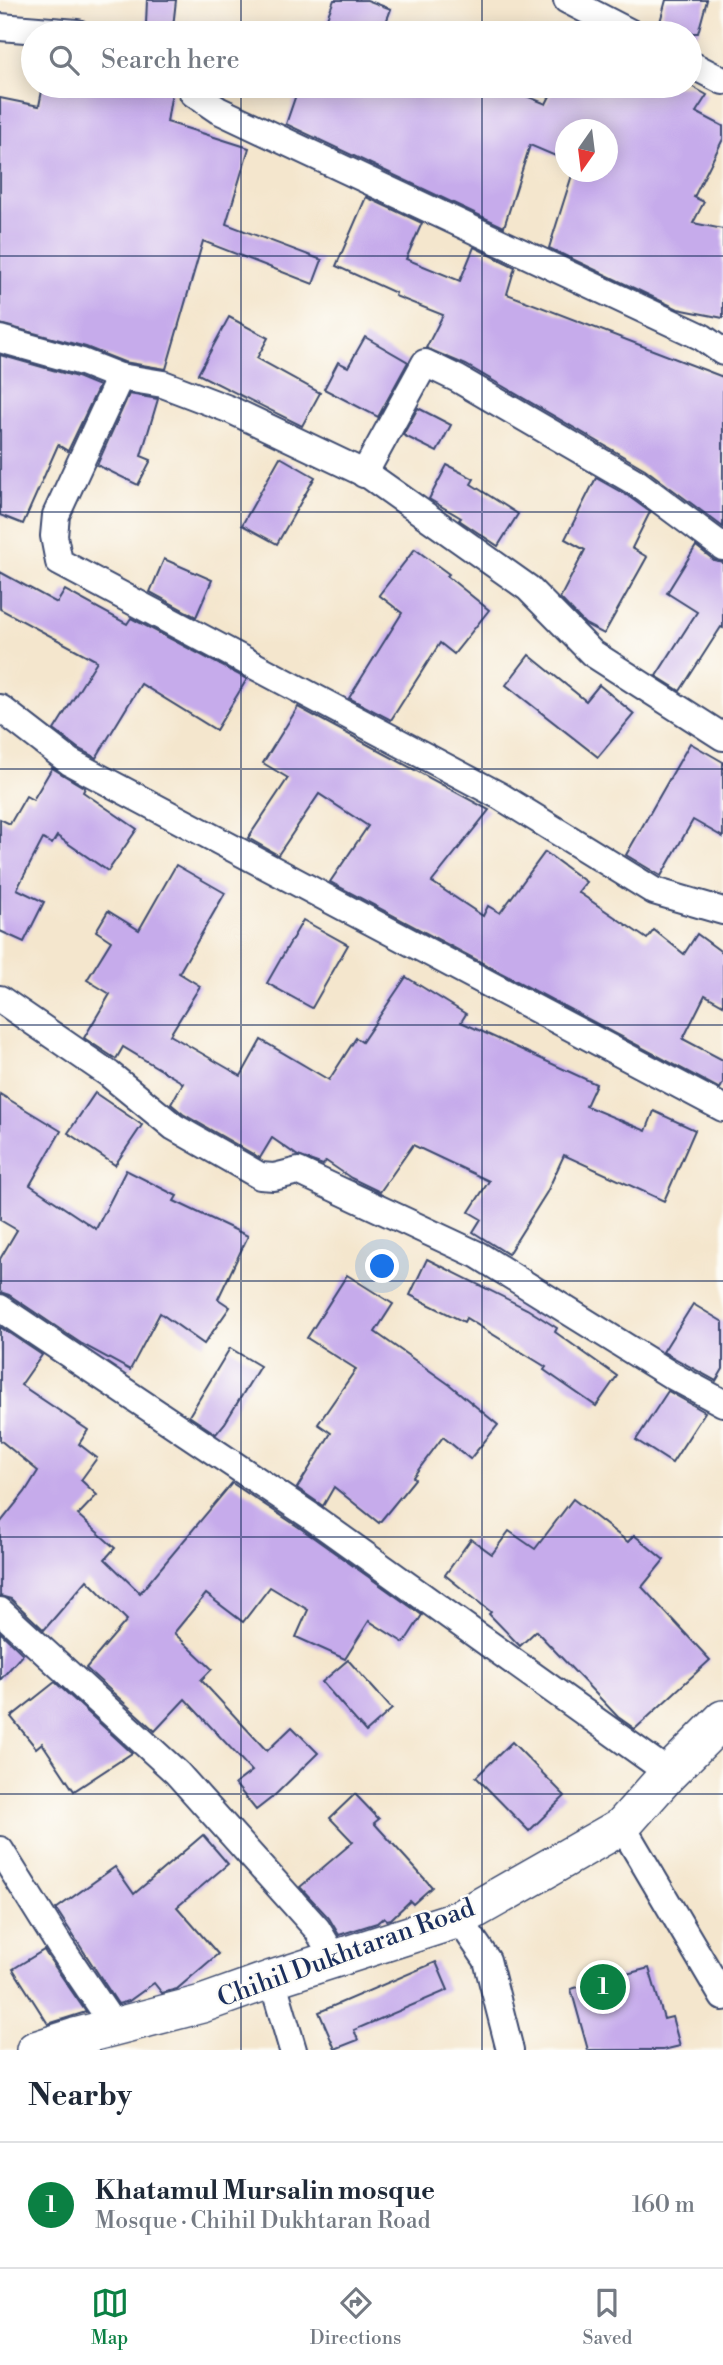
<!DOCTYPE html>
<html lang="en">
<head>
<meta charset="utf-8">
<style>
	:root { --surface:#fff; --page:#f2f2f3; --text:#1f2937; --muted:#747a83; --line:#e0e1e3; --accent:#0b8043 }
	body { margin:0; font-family:"Libre Bodoni",serif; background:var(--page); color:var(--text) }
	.compass { position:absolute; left:555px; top:119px; width:63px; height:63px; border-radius:50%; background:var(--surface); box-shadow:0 4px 18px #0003; rotate:194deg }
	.you { position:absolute; left:383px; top:1267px; width:24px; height:24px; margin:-18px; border:5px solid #fff; border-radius:50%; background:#1a73e8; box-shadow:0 0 0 10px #1a73e833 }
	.badge { display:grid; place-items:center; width:46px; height:46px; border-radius:50%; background:var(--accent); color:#fff; font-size:23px; font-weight:700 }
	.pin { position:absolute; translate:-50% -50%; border:4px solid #fff; box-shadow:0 2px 7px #0006 }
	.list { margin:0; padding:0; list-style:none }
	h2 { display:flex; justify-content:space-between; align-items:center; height:91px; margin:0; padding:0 28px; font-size:30px }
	h2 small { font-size:23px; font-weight:400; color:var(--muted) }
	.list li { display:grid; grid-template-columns:46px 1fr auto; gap:21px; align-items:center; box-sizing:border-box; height:126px; padding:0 28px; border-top:2px solid var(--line) }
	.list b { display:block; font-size:26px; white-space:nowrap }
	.list p { margin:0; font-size:23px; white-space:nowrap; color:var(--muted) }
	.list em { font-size:23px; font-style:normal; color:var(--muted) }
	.icon { flex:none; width:38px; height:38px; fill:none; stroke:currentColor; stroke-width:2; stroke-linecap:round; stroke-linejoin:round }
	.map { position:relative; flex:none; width:723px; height:2050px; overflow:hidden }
	.search { position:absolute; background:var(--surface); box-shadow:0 4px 18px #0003; left:21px; right:21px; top:21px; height:77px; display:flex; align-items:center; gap:18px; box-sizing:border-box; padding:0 24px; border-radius:38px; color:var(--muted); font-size:26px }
	.sheet { height:217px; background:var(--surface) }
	nav { display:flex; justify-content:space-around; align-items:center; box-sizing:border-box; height:98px; border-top:2px solid var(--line); background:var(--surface); font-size:19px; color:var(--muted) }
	nav a { display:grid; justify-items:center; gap:4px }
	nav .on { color:var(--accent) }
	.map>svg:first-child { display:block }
	.building { fill:#c6abeb }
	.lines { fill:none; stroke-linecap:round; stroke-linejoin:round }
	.street-casing { stroke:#3c4a6f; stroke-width:30 }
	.secondary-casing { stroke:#3c4a6f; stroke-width:40 }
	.street { stroke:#fff; stroke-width:26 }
	.secondary { stroke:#fff; stroke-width:37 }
	.grid { fill:none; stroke:#1b2f5e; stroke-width:2; stroke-opacity:0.55 }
	.labels { text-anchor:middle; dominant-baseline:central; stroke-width:5; stroke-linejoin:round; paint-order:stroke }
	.street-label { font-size:26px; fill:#1b2f5e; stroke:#fdfcf7 }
</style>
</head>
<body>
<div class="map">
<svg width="723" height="2050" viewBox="0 0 723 2050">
	<rect width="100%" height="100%" fill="#fdfcf7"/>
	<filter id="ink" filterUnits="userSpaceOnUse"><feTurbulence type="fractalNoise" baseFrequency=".0143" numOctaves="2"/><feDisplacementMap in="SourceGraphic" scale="14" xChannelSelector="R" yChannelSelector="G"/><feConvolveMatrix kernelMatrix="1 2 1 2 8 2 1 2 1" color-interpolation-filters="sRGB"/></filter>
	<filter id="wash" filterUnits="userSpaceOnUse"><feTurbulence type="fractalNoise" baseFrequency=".00686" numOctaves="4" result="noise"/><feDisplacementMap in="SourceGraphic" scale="28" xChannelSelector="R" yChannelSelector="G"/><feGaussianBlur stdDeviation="1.57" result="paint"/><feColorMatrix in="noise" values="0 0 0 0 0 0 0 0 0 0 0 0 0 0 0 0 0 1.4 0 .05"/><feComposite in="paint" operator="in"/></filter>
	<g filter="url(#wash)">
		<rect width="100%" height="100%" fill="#f4e6cd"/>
		<g id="blocks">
			<!-- building -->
			<g class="building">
				<polygon points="147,0 176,0 173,27 146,24"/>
				<polygon points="334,0 367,0 391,9 382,33 321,33"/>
				<polygon points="666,0 707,0 698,33 657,33"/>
				<polygon points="43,86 173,86 167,122 249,148 226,224 322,260 313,284 203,241 166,369 124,362 86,347 0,324 0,98 39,106"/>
				<polygon points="299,86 502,86 546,104 555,86 691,86 707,95 696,112 723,126 723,139 694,197 704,202 693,223 723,229 723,318 678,309 549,248 573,172 607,172 607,130 565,130 565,160 530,145 504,227 286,124"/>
				<polygon points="366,197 422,223 406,259 460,281 474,247 515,267 507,294 723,377 723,527 645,469 466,365 426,348 443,315 395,296 396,293 336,266"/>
				<polygon points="229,317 268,338 257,358 320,393 302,426 198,374"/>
				<polygon points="365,337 408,362 378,417 324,389 338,362 348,367"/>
				<polygon points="0,355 77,377 99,386 68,451 58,445 23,524 0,515"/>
				<polygon points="129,394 158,399 141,456 151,460 138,485 97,465"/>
				<polygon points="418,408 451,425 437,452 403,435"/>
				<polygon points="280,457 315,477 277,544 242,525"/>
				<polygon points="447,465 474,479 471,484 518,514 498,546 459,520 461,518 429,499"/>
				<polygon points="596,478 628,496 650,512 632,548 647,557 604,634 585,624 560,598 585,550 565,539"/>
				<polygon points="696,546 714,560 723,562 723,628 721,627 680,691 656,676 697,612 667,593"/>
				<polygon points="415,549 449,574 447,576 489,610 454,654 440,643 391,720 349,698 402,613 379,595"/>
				<polygon points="164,559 212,580 196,617 150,592"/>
				<polygon points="0,572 57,603 65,590 127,624 131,618 247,679 216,730 141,684 96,758 79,749 54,730 97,661 0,609"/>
				<polygon points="529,655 586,701 599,685 634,714 598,757 506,685"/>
				<polygon points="298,707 489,810 432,882 483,916 488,906 500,913 545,852 586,882 578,892 647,939 654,930 684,954 697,934 723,953 723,1005 705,995 683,1039 723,1060 723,1083 720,1089 330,882 368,826 319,794 278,855 248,838 288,778 263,763"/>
				<polygon points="690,743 723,762 723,837 693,820 661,876 626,855"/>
				<polygon points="52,768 85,788 83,792 137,829 108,871 57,836 52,844 43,839 17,889 44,902 24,942 0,931 0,819 10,824 26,796 33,800"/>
				<polygon points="176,865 225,893 179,973 200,986 170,1035 241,1076 261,1040 329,1080 356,1038 362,1042 406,977 466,1014 461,1022 596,1084 586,1106 646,1131 654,1111 695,1130 664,1201 564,1155 547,1192 508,1254 473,1232 481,1219 469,1212 489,1181 413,1145 380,1192 351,1178 326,1161 323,1165 298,1156 272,1138 260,1158 183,1114 171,1104 183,1083 123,1047 116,1059 84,1038 110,994 87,980 111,941 96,931 108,911 139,930"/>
				<polygon points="303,920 348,945 312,1008 267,983"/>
				<polygon points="95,1093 142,1125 115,1165 68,1133"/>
				<polygon points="0,1094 61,1131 30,1185 96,1229 126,1170 177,1196 174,1201 248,1236 218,1299 230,1307 204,1344 160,1313 130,1370 82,1344 9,1295 0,1292 0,1259 17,1230 0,1220"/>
				<polygon points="427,1259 527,1309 557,1328 555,1332 617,1376 596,1406 544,1370 546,1367 466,1318 464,1322 410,1295"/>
				<polygon points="347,1275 393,1304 375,1332 450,1385 498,1425 470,1459 443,1437 413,1477 415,1479 379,1523 334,1487 323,1506 297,1488 331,1433 318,1424 356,1369 307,1338"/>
				<polygon points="693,1304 723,1322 723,1369 716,1381 663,1352"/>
				<polygon points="0,1327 42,1355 21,1385 88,1430 79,1444 97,1458 81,1480 97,1495 78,1515 115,1548 105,1559 140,1593 232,1483 300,1528 422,1615 404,1643 369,1621 345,1659 296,1637 308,1610 270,1587 243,1622 206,1594 174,1633 212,1669 201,1680 267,1751 292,1727 318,1753 274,1796 256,1810 235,1784 252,1771 185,1699 155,1731 86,1668 127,1620 87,1580 44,1630 11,1599 0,1596 0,1523 25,1492 38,1471 0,1440"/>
				<polygon points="230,1348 260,1366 225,1423 216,1434 189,1416"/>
				<polygon points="668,1391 705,1412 672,1463 636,1440"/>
				<polygon points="573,1499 628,1542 634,1535 664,1560 642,1587 710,1660 635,1729 618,1717 536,1631 520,1646 489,1614 491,1612 445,1575 471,1539 492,1554 509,1531 535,1549"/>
				<polygon points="0,1632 23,1654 0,1680"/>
				<polygon points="348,1660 392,1709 366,1732 322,1682"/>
				<polygon points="55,1682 132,1753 74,1791 42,1743 36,1748 11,1717"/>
				<polygon points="512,1742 565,1796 529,1831 476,1777"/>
				<polygon points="355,1794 379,1819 374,1823 432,1887 413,1904 410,1901 391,1919 387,1920 384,1917 377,1923 339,1935 329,1918 300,1887 353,1842 330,1818"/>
				<polygon points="203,1835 228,1864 177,1907 218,1954 177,1989 162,1993 154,1983 129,2001 118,2004 56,1909 115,1867 134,1894"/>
				<polygon points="44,1950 47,1955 86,2012 48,2024 13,1969"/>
				<polygon points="436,1962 448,1990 354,2030 358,2040 335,2049 319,2012"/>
				<polygon points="649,1968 664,2019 672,2017 680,2046 663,2050 588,2050 571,1989"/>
			</g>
		</g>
	</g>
	<g filter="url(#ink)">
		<use href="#blocks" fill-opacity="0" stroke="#3c4a6f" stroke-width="2"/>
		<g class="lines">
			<!-- street casing -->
			<g class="street-casing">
				<g id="street">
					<polyline points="567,0 631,33"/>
					<polyline points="0,27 77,33"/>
					<polyline points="690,64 723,81"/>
					<polyline points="190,86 193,93 218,110 702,337 723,352"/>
					<polyline points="0,339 82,362 120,377 163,384 231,410 370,476 528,588 592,653 723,737"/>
					<polyline points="120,377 56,515 54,536 59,562 500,796 654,891 723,911"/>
					<polyline points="364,474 425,363 458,379 637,483 723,547"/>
					<polyline points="0,708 70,762 723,1108"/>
					<polyline points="0,999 109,1074 174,1127 260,1176 274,1177 298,1171 478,1255 671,1375 723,1403"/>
					<polyline points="0,1308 309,1515 669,1773"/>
					<polyline points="0,1611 177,1773 317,1929 335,1959"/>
					<polyline points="622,1826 723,1997"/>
					<polyline points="0,1850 60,1946 115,2027"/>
					<polyline points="459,1919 487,1960 510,2050"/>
					<polyline points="272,1979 293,2050"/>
				</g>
			</g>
			<!-- secondary casing -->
			<g class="secondary-casing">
				<polyline id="secondary" points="35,2050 75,2037 202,2004 272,1979 459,1919 622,1826 669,1773 723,1719"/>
			</g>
			<!-- street -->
			<use href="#street" class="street"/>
			<!-- secondary -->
			<use href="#secondary" class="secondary"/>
		</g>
	</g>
	<!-- grid -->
	<path class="grid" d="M241,0V33M482,0V33M241,86V2050M482,86V2050M0,256H723M0,512H723M0,769H723M0,1025H723M0,1281H723M0,1537H723M0,1794H723"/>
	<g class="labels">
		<!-- street labels -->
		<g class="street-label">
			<text transform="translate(346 1953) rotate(-20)">Chihil Dukhtaran Road</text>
		</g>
	</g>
</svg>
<svg class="compass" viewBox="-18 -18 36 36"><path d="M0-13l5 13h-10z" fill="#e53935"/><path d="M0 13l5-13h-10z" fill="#747a83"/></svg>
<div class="you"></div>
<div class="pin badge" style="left:603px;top:1987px">1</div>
<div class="search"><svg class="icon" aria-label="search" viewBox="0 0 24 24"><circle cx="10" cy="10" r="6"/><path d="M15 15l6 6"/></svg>Search here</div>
</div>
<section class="sheet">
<h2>Nearby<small></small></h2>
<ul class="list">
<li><span class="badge">1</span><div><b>Khatamul Mursalin mosque</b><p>Mosque · Chihil Dukhtaran Road</p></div><em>160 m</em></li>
</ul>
</section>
<nav>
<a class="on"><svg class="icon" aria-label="map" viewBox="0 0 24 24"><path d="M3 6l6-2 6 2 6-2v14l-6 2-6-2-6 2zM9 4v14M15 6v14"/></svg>Map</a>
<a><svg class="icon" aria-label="directions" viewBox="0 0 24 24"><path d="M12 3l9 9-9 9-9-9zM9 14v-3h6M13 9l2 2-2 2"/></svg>Directions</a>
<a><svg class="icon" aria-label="saved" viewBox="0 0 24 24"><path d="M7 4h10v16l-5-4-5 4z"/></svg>Saved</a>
</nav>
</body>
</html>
